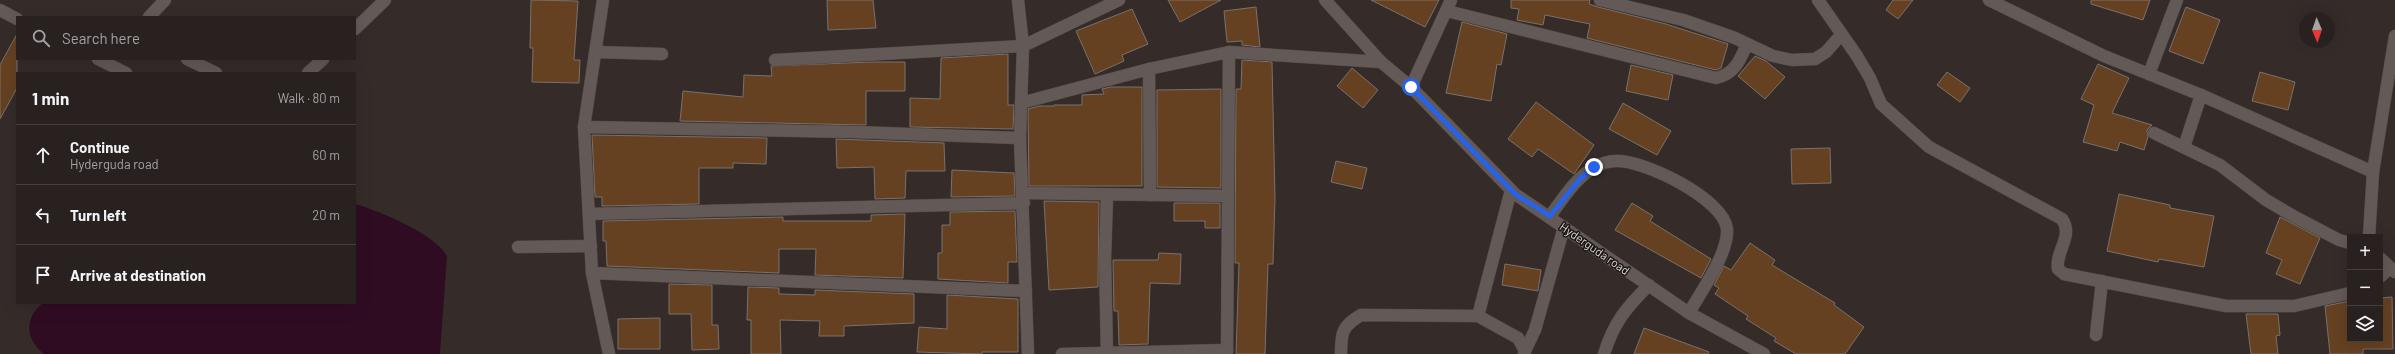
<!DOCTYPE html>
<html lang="en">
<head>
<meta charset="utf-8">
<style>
	:root { --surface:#282120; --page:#302929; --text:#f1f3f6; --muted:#a5a3a5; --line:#443e3e }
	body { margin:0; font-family:Barlow,sans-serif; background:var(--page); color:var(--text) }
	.controls { position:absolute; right:12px; bottom:12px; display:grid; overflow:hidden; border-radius:0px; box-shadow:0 4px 16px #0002 }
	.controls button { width:36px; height:36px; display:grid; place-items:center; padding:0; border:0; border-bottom:1px solid var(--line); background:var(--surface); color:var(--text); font:20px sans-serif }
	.compass { position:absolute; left:2299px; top:12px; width:36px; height:36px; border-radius:50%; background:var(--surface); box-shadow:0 4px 16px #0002; rotate:178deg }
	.stop { position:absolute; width:12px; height:12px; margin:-9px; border:3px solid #2563eb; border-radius:50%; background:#fff }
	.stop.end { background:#2563eb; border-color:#fff; box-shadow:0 1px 4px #0008 }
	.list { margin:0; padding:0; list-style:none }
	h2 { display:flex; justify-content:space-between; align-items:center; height:52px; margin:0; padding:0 16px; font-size:17px }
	h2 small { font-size:13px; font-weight:400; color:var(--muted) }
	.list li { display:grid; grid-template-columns:26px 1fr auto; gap:12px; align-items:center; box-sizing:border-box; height:60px; padding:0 16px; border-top:1px solid var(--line) }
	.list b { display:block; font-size:15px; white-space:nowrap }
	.list p { margin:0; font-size:13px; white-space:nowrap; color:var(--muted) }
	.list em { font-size:13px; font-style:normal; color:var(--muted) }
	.icon { flex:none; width:22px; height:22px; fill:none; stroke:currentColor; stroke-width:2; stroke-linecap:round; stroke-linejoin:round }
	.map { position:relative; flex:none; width:2395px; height:354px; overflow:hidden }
	.search { position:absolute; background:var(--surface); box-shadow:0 4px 16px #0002; left:16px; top:16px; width:340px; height:44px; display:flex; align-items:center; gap:10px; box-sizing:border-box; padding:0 14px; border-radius:0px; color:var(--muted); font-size:15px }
	.panel { position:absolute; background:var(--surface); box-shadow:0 4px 16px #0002; left:16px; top:72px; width:340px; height:232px; border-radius:0px }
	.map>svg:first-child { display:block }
	.water { fill:#300c23 }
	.building { fill:#654122; stroke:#79716b }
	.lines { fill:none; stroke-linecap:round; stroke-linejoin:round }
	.minor-casing { stroke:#534b49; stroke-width:13 }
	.minor { stroke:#635956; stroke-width:12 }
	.route { stroke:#2563eb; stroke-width:5 }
	.labels { text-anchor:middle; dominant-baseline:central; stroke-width:3; stroke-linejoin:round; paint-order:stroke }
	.street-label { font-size:12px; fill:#dfd9d7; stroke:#1a1514 }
</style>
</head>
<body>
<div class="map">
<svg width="2395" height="354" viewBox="0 0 2395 354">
	<rect width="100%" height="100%" fill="#352c2a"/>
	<!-- water -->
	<path class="water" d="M355,204C380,211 435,234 447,256L440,354H44C25,339 24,318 43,303H355Z"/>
	<!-- building -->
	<g class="building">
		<polygon points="531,0 578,1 574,60 580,60 579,83 532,82 533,48 530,48"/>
		<polygon points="827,0 873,0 876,28 828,30"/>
		<polygon points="1168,0 1221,0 1180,22"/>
		<polygon points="1371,0 1439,0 1425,27"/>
		<polygon points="1511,0 1590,0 1589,4 1598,7 1666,24 1728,44 1721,68 1716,70 1587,38 1590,24 1545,15 1543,25 1517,20 1519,9 1511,8"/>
		<polygon points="1893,0 1913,0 1898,19 1886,10"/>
		<polygon points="2091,0 2150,0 2143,20 2091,4"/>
		<polygon points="1256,7 1260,47 1242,45 1242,41 1227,42 1224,11"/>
		<polygon points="2186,7 2220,20 2203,64 2169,51"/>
		<polygon points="1132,9 1148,44 1122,55 1124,61 1095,74 1076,31"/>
		<polygon points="1462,22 1507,34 1501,65 1497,64 1491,101 1446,93"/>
		<polygon points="17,34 17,88 0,119 0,65"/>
		<polygon points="1008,54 1008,105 1014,105 1013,129 910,127 910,98 940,99 941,58"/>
		<polygon points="1755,56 1766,61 1785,77 1765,99 1738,76"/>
		<polygon points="1242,60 1272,62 1275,199 1273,264 1268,264 1265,354 1236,354 1239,263 1235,263 1236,89 1241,89"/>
		<polygon points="872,62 905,62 905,91 866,91 866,125 680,121 683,91 743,97 744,75 772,76 771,66"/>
		<polygon points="2098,64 2129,78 2112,113 2152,125 2147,130 2148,137 2144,150 2120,142 2117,151 2083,142 2094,105 2081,99"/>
		<polygon points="1631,65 1673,75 1668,100 1626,91"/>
		<polygon points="1352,68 1378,90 1363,108 1337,86"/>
		<polygon points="1947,72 1970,88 1960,102 1937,85"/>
		<polygon points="2260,72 2295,82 2288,110 2252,101"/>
		<polygon points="1111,87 1142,87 1142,186 1029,186 1028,109 1039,106 1054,106 1054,105 1082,105 1082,95 1104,94 1102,89"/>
		<polygon points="1221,89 1221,188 1157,187 1157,90"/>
		<polygon points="1536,102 1594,145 1574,174 1538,149 1532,157 1508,139"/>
		<polygon points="1623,103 1671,131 1657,155 1609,129"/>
		<polygon points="592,135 767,138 766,164 733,163 733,168 699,168 699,204 602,206 602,197 595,197"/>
		<polygon points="836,139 944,143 945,171 906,171 905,198 875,199 874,167 837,168"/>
		<polygon points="1830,148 1831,183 1792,184 1791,149"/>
		<polygon points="1336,161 1367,168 1362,189 1331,182"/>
		<polygon points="952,170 1014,173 1015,196 951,197"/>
		<polygon points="2119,194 2170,205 2170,208 2214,216 2204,267 2159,259 2158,262 2107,251"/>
		<polygon points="1044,201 1099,202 1098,287 1049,290"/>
		<polygon points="1174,203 1220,203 1220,228 1205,228 1205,221 1174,221"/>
		<polygon points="1632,203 1653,216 1650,221 1711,259 1701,278 1615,230"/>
		<polygon points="1015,211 1017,262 1008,262 1008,283 938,279 938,253 942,253 942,225 950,225 950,212"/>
		<polygon points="905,214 903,278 815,275 816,249 779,249 779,273 607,266 606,241 603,241 603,221 783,217 783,221 871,221 871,215"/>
		<polygon points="2280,217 2320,238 2300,284 2276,274 2282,260 2266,253"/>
		<polygon points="1750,243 1775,260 1772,265 1835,303 1834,305 1864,327 1845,354 1796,354 1774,341 1776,338 1746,319 1748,316 1715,294 1719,288 1714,285 1724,266 1731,270"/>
		<polygon points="1159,253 1181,254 1180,284 1150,283 1148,344 1119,345 1118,311 1114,311 1113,260 1158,260"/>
		<polygon points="1505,264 1541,270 1538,291 1502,285"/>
		<polygon points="669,284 712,285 712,325 718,325 719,349 692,350 691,314 669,314"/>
		<polygon points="748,287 779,288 779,294 815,295 815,290 914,294 914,323 844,326 844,336 819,336 820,321 780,320 781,354 751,354 751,320 747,320"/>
		<polygon points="947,295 1018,299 1018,352 982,352 982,354 917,352 919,327 947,329"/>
		<polygon points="2392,297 2393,349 2363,349 2363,354 2330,354 2325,306 2350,301 2350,339 2380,339 2380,298"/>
		<polygon points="2246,314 2278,314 2280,335 2276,336 2278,354 2251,354"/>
		<polygon points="660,318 660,349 618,349 618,319"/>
		<polygon points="1644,328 1709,352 1708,354 1634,354"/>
	</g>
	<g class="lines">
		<!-- minor casing -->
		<g class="minor-casing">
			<g id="minor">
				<polyline points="603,0 584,127 592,273 609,354"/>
				<polyline points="1018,0 1023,46 1020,138 1028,354"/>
				<polyline points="1325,0 1381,62 1411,87 1515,194 1689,313 1764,354"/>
				<polyline points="1600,0 1683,20 1735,38 1773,56 1792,60 1815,59 1826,52 1841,35"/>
				<path d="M1818,0L1857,56L1870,78L1881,104L1929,147L2062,219C2074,236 2055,251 2058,269L2064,274L2226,306H2294L2350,293"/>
				<polyline points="1989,0 2104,56 2201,95 2373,172"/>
				<polyline points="0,10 17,19"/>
				<path d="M1447,11L1716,78C1735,74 1740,60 1747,44"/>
				<polyline points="149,17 165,0"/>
				<polyline points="355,29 385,0"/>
				<polyline points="596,52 662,54"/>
				<polyline points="98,59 126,73"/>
				<polyline points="187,59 216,73"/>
				<polyline points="775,60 1023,46 1119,0"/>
				<polyline points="1149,69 1150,195"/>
				<polyline points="308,73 323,59"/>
				<polyline points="2149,74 2177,0"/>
				<polyline points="1411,87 1451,0"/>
				<polyline points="1021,103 1149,69 1229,52 1381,62"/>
				<polyline points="584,127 854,132 1020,138"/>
				<polyline points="2154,133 2220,165 2266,200 2295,217 2339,240 2350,243"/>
				<polyline points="2184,147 2201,95"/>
				<polyline points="1023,193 1227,196"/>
				<polyline points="589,214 1024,203"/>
				<path d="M1550,216C1562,200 1576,177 1595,167C1599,164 1609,161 1615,161C1643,159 1724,199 1727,229C1729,253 1701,291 1689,313"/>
				<polyline points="2369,237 2373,172 2395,36"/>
				<polyline points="518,247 591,246"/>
				<polyline points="2380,258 2395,272"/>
				<polyline points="592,273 1026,291"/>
				<polyline points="2380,277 2390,268"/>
				<polyline points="1478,316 1511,190"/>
				<polyline points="2096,335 2102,281"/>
				<polyline points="1525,351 1535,330 1564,227"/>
				<polyline points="1062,354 1227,350"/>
				<polyline points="1107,354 1105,258 1107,196"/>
				<polyline points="1227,354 1229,52"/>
				<path d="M1341,354C1341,333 1342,326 1361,315L1478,316L1518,338L1525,351L1524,354"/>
				<path d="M1604,354C1614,322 1626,308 1649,285"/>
			</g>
		</g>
		<!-- minor -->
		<use href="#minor" class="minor"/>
	</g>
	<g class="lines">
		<!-- route -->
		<polyline class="route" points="1411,87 1515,194 1550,216 1579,180 1594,167"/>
	</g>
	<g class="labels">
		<!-- street labels -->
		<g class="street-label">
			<text transform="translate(1595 248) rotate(35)">Hyderguda road</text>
		</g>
	</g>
</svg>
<div class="controls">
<button>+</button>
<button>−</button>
<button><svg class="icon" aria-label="layers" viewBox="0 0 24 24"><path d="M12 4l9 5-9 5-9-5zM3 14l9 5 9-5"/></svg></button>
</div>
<svg class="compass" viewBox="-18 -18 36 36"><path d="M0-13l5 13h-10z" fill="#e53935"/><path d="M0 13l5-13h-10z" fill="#a5a3a5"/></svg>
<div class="stop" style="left:1411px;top:87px"></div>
<div class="stop end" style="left:1594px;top:167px"></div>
<div class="search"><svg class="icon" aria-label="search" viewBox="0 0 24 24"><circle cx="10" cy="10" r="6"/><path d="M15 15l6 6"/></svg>Search here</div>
<section class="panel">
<h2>1 min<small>Walk · 80 m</small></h2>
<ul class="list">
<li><svg class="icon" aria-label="ahead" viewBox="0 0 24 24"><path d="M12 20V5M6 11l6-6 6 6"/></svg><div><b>Continue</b><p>Hyderguda road</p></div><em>60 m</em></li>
<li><svg class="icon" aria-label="left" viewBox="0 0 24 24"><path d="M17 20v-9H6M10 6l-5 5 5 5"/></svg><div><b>Turn left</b></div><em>20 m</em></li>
<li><svg class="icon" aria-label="arrive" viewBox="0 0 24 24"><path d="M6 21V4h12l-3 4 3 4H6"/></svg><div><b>Arrive at destination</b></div></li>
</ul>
</section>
</div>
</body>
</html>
